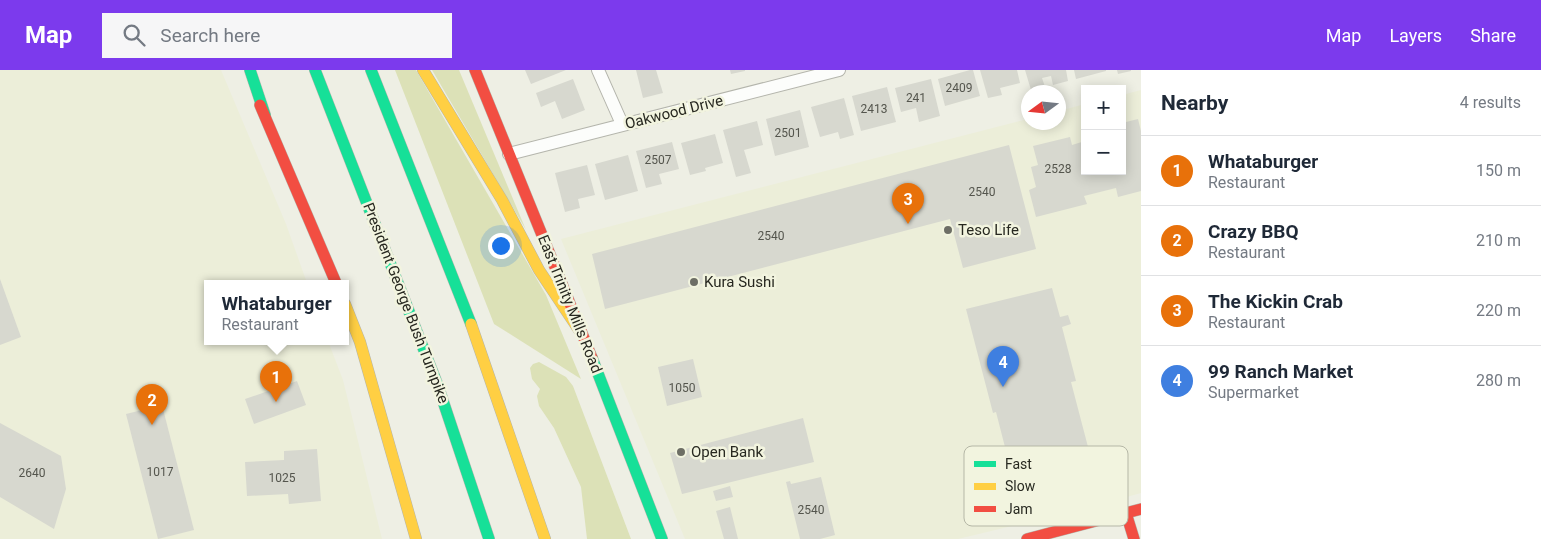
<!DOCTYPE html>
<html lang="en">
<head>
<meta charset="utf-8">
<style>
	:root { --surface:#fff; --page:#f6f6f7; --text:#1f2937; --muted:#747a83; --line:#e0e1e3; --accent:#7c3aed }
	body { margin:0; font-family:Roboto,sans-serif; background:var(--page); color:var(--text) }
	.controls { position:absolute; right:15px; top:15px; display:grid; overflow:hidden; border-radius:0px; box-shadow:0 2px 12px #0003 }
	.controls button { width:45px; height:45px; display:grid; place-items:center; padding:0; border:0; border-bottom:1px solid var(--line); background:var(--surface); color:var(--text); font:25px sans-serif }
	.compass { position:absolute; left:1021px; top:15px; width:45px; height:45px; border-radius:50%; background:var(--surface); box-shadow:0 2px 12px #0003; rotate:255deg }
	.you { position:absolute; left:500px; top:175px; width:18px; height:18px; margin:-12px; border:4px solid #fff; border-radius:50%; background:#1a73e8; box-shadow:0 0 0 8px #1a73e833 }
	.badge { display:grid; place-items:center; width:32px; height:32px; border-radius:50%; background:var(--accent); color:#fff; font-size:16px; font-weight:700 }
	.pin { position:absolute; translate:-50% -41px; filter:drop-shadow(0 1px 2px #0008) }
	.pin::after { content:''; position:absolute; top:26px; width:18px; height:15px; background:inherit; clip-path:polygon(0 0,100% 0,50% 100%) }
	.popup { position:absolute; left:204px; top:210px; width:145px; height:65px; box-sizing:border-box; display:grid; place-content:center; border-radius:0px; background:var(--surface); filter:drop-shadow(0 1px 4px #0005); font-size:16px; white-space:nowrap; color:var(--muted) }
	.popup b { font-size:19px; color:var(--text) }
	.popup::after { content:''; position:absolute; left:50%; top:100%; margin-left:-10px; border:10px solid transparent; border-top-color:var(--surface) }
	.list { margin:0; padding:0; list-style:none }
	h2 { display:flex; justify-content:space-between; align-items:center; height:65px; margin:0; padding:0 20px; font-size:21px }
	h2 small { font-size:16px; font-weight:400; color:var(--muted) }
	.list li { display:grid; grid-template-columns:32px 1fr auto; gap:15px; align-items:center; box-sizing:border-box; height:70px; padding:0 20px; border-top:1px solid var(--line) }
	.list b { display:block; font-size:19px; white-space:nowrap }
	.list p { margin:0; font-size:16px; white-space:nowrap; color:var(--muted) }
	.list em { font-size:16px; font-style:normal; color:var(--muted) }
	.icon { flex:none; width:28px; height:28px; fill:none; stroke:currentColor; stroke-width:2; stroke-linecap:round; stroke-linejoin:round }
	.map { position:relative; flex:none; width:1141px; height:469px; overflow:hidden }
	header { display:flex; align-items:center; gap:30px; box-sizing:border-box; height:70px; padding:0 25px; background:var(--accent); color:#fff }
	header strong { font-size:24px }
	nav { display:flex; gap:28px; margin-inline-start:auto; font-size:18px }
	.search { width:350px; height:45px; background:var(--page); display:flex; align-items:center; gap:12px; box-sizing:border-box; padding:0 18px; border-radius:0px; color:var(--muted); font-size:19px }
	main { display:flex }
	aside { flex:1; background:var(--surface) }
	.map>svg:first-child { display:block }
	.built { fill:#eceed9 }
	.green { fill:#dce1b7 }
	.building { fill:#d7d8cf }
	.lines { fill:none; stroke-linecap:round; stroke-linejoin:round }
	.street-casing { stroke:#b4b5ac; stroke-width:14 }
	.fast-casing { stroke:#b4b5ac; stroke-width:12 }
	.slow-casing { stroke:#b4b5ac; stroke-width:12 }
	.jam-casing { stroke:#b4b5ac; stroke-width:12 }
	.street { stroke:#fcfdfb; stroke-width:12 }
	.fast { stroke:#16e098; stroke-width:11 }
	.slow { stroke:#ffcf43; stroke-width:11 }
	.jam { stroke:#f24e42; stroke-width:11 }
	.poi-dot { fill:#6d6e65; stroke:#f2f4df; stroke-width:2 }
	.labels { text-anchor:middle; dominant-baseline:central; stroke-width:5; stroke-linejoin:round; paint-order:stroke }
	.number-label { font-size:12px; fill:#54554d }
	.street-label { font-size:15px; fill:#272820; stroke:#f2f4df }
	.poi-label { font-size:15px; fill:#272820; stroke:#f2f4df; text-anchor:start }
	.key { fill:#f2f4df; stroke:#b5b7a6; stroke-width:1 }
	.key-label { font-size:14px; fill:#272820 }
</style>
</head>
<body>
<header>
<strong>Map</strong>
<div class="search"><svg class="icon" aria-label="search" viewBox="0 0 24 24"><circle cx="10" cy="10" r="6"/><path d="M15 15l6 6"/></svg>Search here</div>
<nav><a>Map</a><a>Layers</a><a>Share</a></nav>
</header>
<main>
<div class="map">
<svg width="1141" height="469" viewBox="0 0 1141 469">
	<rect width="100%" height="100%" fill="#eeefe4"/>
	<!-- built -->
	<g class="built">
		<polygon points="0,0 221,0 286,154 307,213 207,213 207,271 328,271 343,310 382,469 0,469"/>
		<polygon points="1141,20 1141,423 1098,435 958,469 685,469 561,169 1028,49 1028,52 1058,52 1059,41 1085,34 1085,101 1122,101 1122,25"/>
	</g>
	<!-- green -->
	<g class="green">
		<polygon points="395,0 416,0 546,225 581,309 494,254"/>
		<polygon points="432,0 459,0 526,160"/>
		<polygon points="539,292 566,307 573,316 631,469 587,469 581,417 554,358 539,336 537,326 540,319 532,309 530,298 533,294"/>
	</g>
	<!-- building -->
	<g class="building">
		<polygon points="525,0 566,0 531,14"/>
		<polygon points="636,0 656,0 663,23 643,28"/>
		<polygon points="730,0 745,0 745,1 731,4"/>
		<polygon points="970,0 973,0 980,26 945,36 938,9"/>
		<polygon points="980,0 1017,0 1020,13 1000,18 1002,25 988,28"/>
		<polygon points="1025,0 1066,0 1068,11 1053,15 1051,6 1042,8 1045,17 1031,20"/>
		<polygon points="1074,0 1106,0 1106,1 1076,9"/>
		<polygon points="1117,0 1131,0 1131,1 1118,4"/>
		<polygon points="573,9 585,40 562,49 555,31 541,37 536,23"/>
		<polygon points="931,9 940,46 919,52 916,38 901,42 895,18"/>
		<polygon points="887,17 896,52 861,61 852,26"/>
		<polygon points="844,28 854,65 840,69 838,62 820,67 811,37"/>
		<polygon points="800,40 809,77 775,86 766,49"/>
		<polygon points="1138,49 1141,61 1141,121 1118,127 1116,118 1084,126 1087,134 1036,147 1029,120 1036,117 1031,97 1038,95 1033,76 1070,67 1072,75 1085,71 1085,101 1122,101 1122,53"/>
		<polygon points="757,51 763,75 744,80 751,103 736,107 723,60"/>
		<polygon points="715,64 723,93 705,98 706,101 690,105 681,73"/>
		<polygon points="672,72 679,99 659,104 662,114 646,118 636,81"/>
		<polygon points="1009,75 1036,179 963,198 950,149 605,239 592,184"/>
		<polygon points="628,85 638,121 605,130 595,94"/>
		<polygon points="587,95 595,125 578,129 580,138 565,142 555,103"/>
		<polygon points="0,209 21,267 0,275"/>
		<polygon points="1052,218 1060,247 1068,245 1071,254 1062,257 1076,311 1071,312 1093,396 1015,416 996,342 993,343 966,239"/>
		<polygon points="693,289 702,327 667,336 658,297"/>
		<polygon points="297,311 306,335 254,354 245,329"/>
		<polygon points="162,335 194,460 158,469 126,344"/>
		<polygon points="803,348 814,392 682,424 670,383"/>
		<polygon points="0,353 61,386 66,419 54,459 0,427"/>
		<polygon points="317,379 321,431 289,434 288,424 247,426 245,392 284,390 284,381"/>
		<polygon points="821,407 835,465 820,469 800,469 786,412 790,411 791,414"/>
		<polygon points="730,416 733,427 716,431 713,421"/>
		<polygon points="730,437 738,469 724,469 716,441"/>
	</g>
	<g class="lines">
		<!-- street casing -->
		<g class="street-casing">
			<g id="street">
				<polyline points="598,0 622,54"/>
				<polyline points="509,84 839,0"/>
			</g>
		</g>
		<!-- fast casing -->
		<g class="fast-casing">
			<g id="fast">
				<polyline points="250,0 265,45"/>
				<polyline points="315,0 438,316 489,469"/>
				<polyline points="371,0 471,254"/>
				<polyline points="592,288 662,469"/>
			</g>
		</g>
		<!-- slow casing -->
		<g class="slow-casing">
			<g id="slow">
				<polyline points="423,0 502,130 539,200 581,263"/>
				<polyline points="345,234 360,272 416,469"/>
				<polyline points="471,254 545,469"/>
			</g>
		</g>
		<!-- jam casing -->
		<g class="jam-casing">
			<g id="jam">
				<polyline points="475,0 592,288"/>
				<polyline points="260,35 336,213"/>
				<polyline points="1126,443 1134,469"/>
				<polyline points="1027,469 1141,439"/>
			</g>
		</g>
		<!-- street -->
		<use href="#street" class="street"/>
		<!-- fast -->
		<use href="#fast" class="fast"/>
		<!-- slow -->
		<use href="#slow" class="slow"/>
		<!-- jam -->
		<use href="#jam" class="jam"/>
	</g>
	<!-- markers -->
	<g class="poi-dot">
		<circle cx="948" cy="160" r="5"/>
		<circle cx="694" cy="212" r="5"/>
		<circle cx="681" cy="382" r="5"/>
	</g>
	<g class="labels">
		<!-- number labels -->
		<g class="number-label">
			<text x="959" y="18">2409</text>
			<text x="916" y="28">241</text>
			<text x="874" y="39">2413</text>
			<text x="788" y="63">2501</text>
			<text x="658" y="90">2507</text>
			<text x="1058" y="99">2528</text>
			<text x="982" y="122">2540</text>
			<text x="771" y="166">2540</text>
			<text x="682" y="318">1050</text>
			<text x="160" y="402">1017</text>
			<text x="32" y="403">2640</text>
			<text x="282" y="408">1025</text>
			<text x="811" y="440">2540</text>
		</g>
		<!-- street labels -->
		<g class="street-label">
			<text transform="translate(674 42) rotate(-14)">Oakwood Drive</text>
			<text transform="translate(406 233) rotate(69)">President George Bush Turnpike</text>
			<text transform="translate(570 234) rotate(68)">East Trinity Mills Road</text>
		</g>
		<!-- poi labels -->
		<g class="poi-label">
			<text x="958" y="160">Teso Life</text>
			<text x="704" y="212">Kura Sushi</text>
			<text x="691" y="382">Open Bank</text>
		</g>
	</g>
	<!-- legend -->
	<rect x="964" y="376" width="164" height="80" rx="8" class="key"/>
	<rect x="974" y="391" width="22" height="6" fill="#16e098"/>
	<rect x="974" y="413" width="22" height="7" fill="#ffcf43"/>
	<rect x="974" y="436" width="22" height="6" fill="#f24e42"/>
	<g class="key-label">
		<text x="1005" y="399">Fast</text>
		<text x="1005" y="421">Slow</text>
		<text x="1005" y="444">Jam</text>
	</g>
</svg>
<div class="controls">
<button>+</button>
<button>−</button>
</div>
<svg class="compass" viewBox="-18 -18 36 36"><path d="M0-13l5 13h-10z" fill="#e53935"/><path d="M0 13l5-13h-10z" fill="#747a83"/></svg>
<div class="you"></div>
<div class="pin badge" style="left:276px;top:332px;background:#e8710a">1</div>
<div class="popup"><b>Whataburger</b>Restaurant</div>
<div class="pin badge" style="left:152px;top:355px;background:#e8710a">2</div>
<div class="pin badge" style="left:908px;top:154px;background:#e8710a">3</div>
<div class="pin badge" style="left:1003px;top:317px;background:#3f7fe0">4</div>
</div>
<aside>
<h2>Nearby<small>4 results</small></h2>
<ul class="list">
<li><span class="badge" style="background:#e8710a">1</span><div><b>Whataburger</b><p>Restaurant</p></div><em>150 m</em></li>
<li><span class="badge" style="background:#e8710a">2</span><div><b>Crazy BBQ</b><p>Restaurant</p></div><em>210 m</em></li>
<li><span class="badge" style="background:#e8710a">3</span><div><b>The Kickin Crab</b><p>Restaurant</p></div><em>220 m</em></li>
<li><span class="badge" style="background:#3f7fe0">4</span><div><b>99 Ranch Market</b><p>Supermarket</p></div><em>280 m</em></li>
</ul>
</aside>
</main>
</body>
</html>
